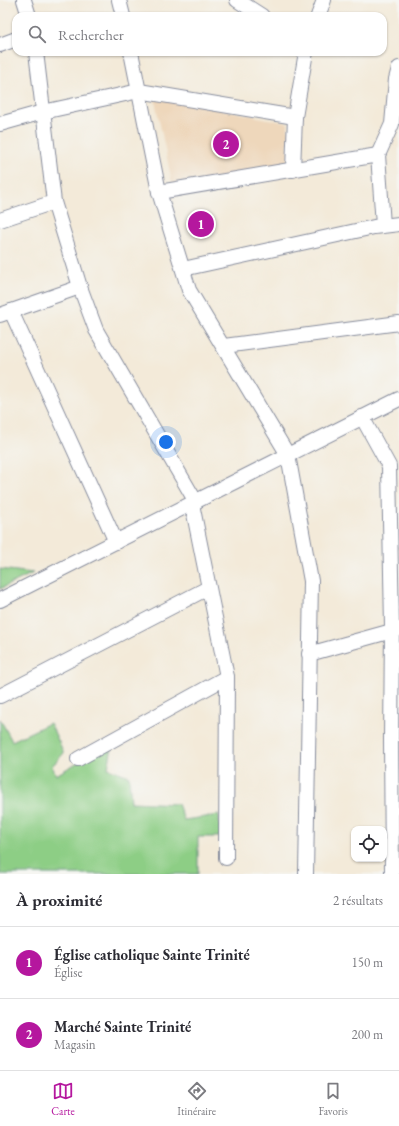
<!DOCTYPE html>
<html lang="fr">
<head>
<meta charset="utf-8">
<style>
	:root { --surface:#fff; --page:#f2f2f3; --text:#2b2b33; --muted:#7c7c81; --line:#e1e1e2; --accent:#b5179e }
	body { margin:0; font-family:"EB Garamond",serif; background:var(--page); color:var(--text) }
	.controls { position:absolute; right:12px; bottom:12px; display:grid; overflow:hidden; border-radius:8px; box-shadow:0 1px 3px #0004 }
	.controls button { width:36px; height:36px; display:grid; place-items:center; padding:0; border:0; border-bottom:1px solid var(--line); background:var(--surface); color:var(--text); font:20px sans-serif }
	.you { position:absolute; left:166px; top:442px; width:14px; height:14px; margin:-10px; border:3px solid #fff; border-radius:50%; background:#1a73e8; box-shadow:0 0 0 6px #1a73e833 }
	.badge { display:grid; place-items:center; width:26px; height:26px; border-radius:50%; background:var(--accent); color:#fff; font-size:13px; font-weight:700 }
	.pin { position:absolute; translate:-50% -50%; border:2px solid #fff; box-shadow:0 1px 4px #0006 }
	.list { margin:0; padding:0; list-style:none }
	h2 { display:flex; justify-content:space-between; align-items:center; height:52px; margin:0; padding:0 16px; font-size:17px }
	h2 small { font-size:13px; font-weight:400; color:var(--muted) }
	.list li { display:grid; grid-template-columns:26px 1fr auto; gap:12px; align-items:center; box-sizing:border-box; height:72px; padding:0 16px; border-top:1px solid var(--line) }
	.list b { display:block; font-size:15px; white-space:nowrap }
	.list p { margin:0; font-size:13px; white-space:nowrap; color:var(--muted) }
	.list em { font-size:13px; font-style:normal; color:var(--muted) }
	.icon { flex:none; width:22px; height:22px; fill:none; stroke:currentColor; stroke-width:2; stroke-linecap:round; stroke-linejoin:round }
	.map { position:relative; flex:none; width:399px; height:874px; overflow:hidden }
	.search { position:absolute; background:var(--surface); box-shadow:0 1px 3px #0004; left:12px; right:12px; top:12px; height:44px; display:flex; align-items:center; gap:10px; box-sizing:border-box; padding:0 14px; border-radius:12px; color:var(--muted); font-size:15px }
	.sheet { height:196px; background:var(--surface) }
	nav { display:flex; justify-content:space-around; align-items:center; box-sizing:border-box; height:56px; border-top:1px solid var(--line); background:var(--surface); font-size:11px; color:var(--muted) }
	nav a { display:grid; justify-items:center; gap:2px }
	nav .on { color:var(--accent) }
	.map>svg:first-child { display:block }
	.built { fill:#eed7bb }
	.green { fill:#8dce85; stroke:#547e72 }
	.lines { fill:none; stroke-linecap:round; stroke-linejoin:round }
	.minor-casing { stroke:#878c9c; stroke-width:16 }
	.minor { stroke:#fff; stroke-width:14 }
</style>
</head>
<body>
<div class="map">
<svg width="399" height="874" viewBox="0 0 399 874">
	<rect width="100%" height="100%" fill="#f6f6f2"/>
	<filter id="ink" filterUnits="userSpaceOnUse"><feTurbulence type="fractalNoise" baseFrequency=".025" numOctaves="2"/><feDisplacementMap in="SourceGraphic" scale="8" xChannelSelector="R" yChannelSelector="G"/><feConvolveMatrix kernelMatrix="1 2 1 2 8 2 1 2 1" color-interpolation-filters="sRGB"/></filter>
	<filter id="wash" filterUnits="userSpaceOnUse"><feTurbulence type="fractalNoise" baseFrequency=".012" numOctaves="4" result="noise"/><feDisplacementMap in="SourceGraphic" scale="16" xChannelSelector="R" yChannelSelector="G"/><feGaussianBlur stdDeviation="0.9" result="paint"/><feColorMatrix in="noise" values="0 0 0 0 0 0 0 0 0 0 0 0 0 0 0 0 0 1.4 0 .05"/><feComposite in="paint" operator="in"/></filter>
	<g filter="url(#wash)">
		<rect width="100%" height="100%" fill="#f3ead9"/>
		<!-- built -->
		<polygon class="built" points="154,96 288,123 288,166 173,187"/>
		<!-- green -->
		<g class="green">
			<polygon points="0,569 33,573 0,589"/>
			<polygon points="0,719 12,741 50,723 64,753 52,766 56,775 113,742 108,768 129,776 131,802 178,804 184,820 219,815 220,837 198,837 198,874 0,874"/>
		</g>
	</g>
	<g filter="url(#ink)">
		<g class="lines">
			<!-- minor casing -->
			<g class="minor-casing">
				<g id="minor">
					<polyline points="24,0 29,16"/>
					<polyline points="119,0 123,16"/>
					<polyline points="237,0 262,16"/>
					<polyline points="318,16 324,0"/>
					<polyline points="0,45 16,39"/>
					<polyline points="36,52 54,202 80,287 96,330 196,502"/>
					<polyline points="131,52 159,192 189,290 288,455 311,581 306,874"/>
					<polyline points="0,124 43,112 139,91 295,117"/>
					<polyline points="293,170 295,117 306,52"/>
					<polyline points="159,192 378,155"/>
					<polyline points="0,220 54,202"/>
					<polyline points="383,225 378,155 392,124 396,79 399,68"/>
					<polyline points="183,269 374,227 399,224"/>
					<polyline points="11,311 116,542"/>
					<polyline points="0,315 80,287"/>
					<polyline points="224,346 399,323"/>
					<polyline points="362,417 389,466 392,627 391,740 392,874"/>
					<polyline points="192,504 227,677 226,858"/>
					<polyline points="0,600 399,399"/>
					<polyline points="309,654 399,629"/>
					<polyline points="0,696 208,588"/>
					<polyline points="78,759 227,677"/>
				</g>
			</g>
			<!-- minor -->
			<use href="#minor" class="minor"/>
		</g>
	</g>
</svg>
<div class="controls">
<button><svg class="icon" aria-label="locate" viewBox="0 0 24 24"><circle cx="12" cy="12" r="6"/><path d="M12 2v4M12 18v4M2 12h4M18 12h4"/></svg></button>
</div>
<div class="you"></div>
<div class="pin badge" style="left:201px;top:224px">1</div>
<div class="pin badge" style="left:226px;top:144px">2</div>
<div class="search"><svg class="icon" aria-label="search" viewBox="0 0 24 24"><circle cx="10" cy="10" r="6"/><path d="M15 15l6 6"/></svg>Rechercher</div>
</div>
<section class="sheet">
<h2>À proximité<small>2 résultats</small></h2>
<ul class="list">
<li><span class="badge">1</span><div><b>Église catholique Sainte Trinité</b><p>Église</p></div><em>150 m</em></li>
<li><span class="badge">2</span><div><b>Marché Sainte Trinité</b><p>Magasin</p></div><em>200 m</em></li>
</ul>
</section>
<nav>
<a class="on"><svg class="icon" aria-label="map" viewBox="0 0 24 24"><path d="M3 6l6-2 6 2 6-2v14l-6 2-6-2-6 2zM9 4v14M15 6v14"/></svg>Carte</a>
<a><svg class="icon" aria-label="directions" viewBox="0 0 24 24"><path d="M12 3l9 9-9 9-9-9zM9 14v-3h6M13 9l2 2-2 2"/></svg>Itinéraire</a>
<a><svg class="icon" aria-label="saved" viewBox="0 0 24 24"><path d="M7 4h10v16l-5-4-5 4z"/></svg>Favoris</a>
</nav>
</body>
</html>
